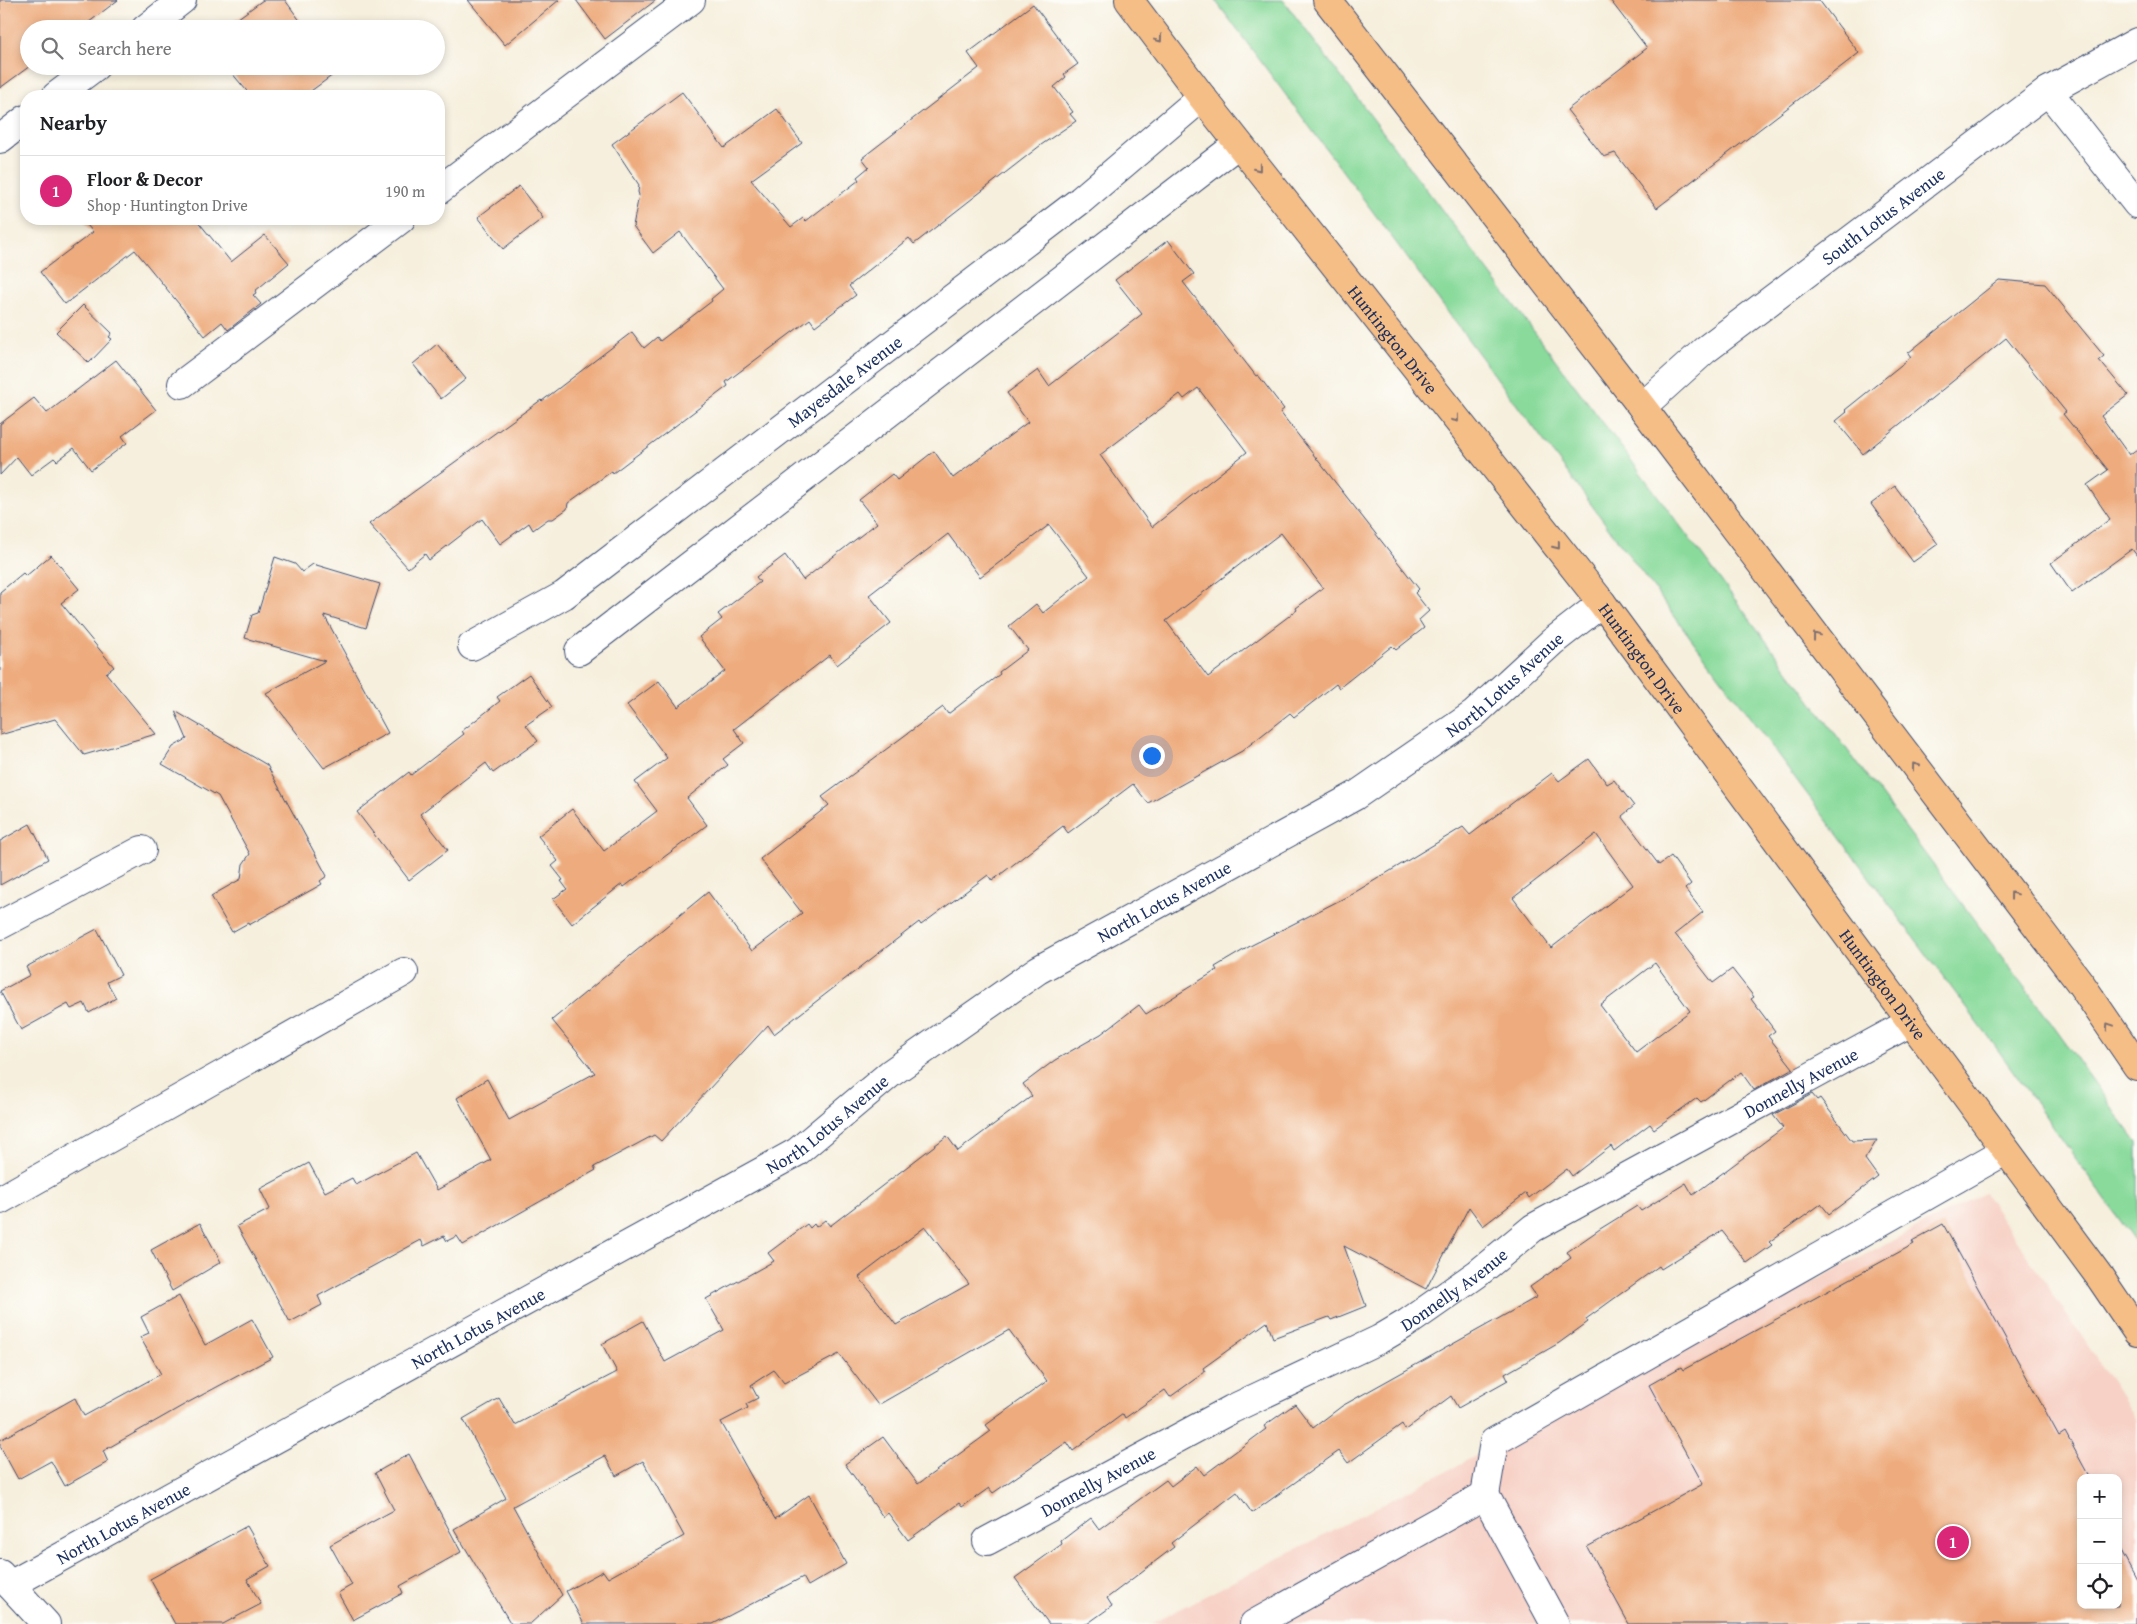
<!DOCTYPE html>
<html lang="en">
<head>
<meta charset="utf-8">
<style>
	:root { --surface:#fff; --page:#f6f6f6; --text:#202124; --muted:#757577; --line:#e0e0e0; --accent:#db2777 }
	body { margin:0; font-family:"Gentium Book Plus",serif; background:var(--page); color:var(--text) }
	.controls { position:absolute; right:15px; bottom:15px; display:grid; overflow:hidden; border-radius:10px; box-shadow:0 2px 8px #0003 }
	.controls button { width:45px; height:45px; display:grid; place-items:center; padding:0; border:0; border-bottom:1px solid var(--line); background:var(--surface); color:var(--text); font:25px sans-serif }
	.you { position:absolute; left:1151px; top:755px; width:18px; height:18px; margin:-12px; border:4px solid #fff; border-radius:50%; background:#1a73e8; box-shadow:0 0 0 8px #1a73e833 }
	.badge { display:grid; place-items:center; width:32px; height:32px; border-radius:50%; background:var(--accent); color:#fff; font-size:16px; font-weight:700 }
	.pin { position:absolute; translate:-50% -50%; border:2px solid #fff; box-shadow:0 1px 5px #0006 }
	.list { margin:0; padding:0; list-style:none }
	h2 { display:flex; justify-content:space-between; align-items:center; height:65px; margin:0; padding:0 20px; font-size:21px }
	h2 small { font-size:16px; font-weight:400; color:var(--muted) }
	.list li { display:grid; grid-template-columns:32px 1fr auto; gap:15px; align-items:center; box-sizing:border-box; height:70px; padding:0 20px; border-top:1px solid var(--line) }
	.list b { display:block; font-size:19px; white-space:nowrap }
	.list p { margin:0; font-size:16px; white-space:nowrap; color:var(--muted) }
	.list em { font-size:16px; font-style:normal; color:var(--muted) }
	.icon { flex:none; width:28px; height:28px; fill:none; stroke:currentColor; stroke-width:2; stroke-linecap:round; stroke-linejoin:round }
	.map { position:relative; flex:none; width:2137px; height:1624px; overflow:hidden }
	.search { position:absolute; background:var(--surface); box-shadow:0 2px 8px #0003; left:20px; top:20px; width:425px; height:55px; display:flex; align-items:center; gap:12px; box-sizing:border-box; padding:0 18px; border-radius:28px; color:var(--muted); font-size:19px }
	.panel { position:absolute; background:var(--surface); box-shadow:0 2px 8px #0003; left:20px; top:90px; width:425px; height:135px; border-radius:20px }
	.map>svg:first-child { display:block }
	.built { fill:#f7d1c6; fill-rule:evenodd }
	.green { fill:#89da9b; stroke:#52847c }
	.building { fill:#eeac7e; fill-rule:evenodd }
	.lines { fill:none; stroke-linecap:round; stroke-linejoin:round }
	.minor-casing { stroke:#3c4c71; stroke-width:30 }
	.major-casing { stroke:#3c4c71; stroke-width:30 }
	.minor { stroke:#fff; stroke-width:28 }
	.major { stroke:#f6be87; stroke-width:28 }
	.oneway { stroke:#7e6f70 }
	.labels { text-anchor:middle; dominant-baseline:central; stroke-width:4.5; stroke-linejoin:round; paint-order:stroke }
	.street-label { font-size:18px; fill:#1b2f5e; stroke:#fdfcf7 }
</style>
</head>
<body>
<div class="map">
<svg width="2137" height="1624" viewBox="0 0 2137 1624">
	<rect width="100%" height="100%" fill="#fdfcf7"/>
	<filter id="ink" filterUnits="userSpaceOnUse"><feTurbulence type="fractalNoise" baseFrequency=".02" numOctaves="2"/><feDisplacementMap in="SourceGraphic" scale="10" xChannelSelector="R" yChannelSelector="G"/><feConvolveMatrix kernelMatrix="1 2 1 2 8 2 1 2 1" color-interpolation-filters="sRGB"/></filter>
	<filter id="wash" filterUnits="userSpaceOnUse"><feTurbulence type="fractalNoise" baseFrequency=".0096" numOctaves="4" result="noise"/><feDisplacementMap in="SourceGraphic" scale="20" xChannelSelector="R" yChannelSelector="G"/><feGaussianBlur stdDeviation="1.12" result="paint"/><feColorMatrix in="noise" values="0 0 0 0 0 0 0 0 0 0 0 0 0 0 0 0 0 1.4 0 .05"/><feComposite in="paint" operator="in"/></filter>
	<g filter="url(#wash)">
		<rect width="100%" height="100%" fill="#f6efdd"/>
		<!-- built -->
		<path class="built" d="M1984,1193L2081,1335L2137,1422V1624H1151ZM2081,1478H2118V1605H2081Z"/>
		<!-- green -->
		<polygon class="green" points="1215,0 1283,0 1607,428 2046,1016 2137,1142 2137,1244 1998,1050"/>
		<g id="blocks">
			<!-- building -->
			<g class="building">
				<polygon points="0,0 118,0 80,29 29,29 30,66 0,88"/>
				<polygon points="263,0 285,0 306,29 223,29"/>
				<polygon points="468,0 559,0 505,45"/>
				<polygon points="576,0 656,0 605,39"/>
				<polygon points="1610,0 1819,0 1859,53 1657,208 1615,153 1604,157 1567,110 1647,48"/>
				<polygon points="1033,4 1078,64 1064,74 1066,77 1054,87 1073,112 1070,114 1076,121 1041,145 914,244 909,238 849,286 856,295 815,326 810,319 726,382 728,386 613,473 612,471 568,503 567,509 553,519 548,519 533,530 529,523 500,544 482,519 429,560 425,554 408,568 369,524 541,400 542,401 632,332 644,348 657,337 660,341 712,301 711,299 723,289 680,232 653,253 633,226 639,195 638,192 639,185 612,144 682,92 724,148 777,109 802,143 751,180 791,227 803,218 806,221 859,180 857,177 869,167 862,158 979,68 968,53"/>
				<polygon points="226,66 333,66 337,72 304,96 251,96"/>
				<polygon points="519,186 543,218 503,249 478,217"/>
				<polygon points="82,219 196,219 231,262 265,235 289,263 255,291 256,293 253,295 261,304 228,330 222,322 205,336 135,250 65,304 40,272 93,232"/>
				<path d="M1168,240L1194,274L1183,282L1256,376L1258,375L1284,409L1280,412L1419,589L1415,593L1429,611L1419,620L1424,628L1396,650L1392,646L1339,688L1336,684L1294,717L1290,713L1242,751L1148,803L1133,784L1068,833L1063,826L992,881L988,875L921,925L919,922L774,1034L768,1025L661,1141L654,1135L594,1167L596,1170L463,1245L457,1236L447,1241L444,1236L424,1246L421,1240L318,1296L322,1305L290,1322L237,1226L270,1209L260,1189L309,1163L325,1192L352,1178L356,1185L416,1153L437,1190L491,1160L457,1098L487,1079L509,1120L595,1073L552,1020L708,892L752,951L802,913L760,859L829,805L822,797L943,707L948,714L1000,674L999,672L1028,650L1009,626L1036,604L1043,613L1089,576L1049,525L980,577L948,534L869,595L891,623L837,665L830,655L734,729L744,743L723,759L728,765L687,798L707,825L624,887L622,884L572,924L553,899L567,889L561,881L563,880L552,866L558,861L538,836L572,809L604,851L657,811L635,782L667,758L627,705L659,681L678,707L725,671L699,637L722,619L718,614L760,582L756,577L785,555L803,580L877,523L859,500L892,474L897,480L934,451L953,478L1028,422L1007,393L1038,370L1049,386L1142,314L1115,280ZM1198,388L1247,452L1152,527L1100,455L1180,394L1184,399ZM1281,533L1323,588L1296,608L1297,610L1208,677L1166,621Z"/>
				<polygon points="1999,280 2045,284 2104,356 2099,360 2128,395 2101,416 2129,455 2137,449 2137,556 2132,549 2072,593 2051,563 2110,519 2087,485 2108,470 2063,414 2066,412 2006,338 1863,454 1836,421 1847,412 1845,410 1911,357 1908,353"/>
				<polygon points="83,305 112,333 109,337 112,339 89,363 56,332"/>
				<polygon points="437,344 466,379 441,399 413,364"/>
				<polygon points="116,360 156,410 122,436 127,443 91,470 74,448 57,461 54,458 31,475 17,457 0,475 0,424 34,398 47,413"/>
				<polygon points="1895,486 1938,544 1913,562 1871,504"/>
				<polygon points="51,555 79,589 61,603 114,667 106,673 156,734 84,755 55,719 0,735 0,592 23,573 26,576"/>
				<polygon points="275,557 295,564 302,572 313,564 380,584 366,628 324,615 388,733 324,768 266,693 325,661 245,638 252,615 258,613"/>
				<polygon points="529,674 552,707 526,725 538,741 493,773 486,763 420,814 448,850 409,880 357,812 409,772 411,775 464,734 462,731 500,701 497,697"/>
				<polygon points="175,711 267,765 327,876 320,881 322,884 249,925 248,923 232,932 211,896 241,879 243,864 250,854 218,796 162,764 173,747 187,739"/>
				<path d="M1589,759L1607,784L1614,780L1634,806L1622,816L1659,865L1671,856L1691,884L1685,889L1703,912L1675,934L1713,983L1732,969L1754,997L1751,999L1775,1031L1768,1036L1793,1068L1754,1090L1741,1072L1701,1102L1697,1098L1654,1129L1650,1124L1614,1151L1611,1146L1572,1176L1567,1169L1529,1198L1526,1193L1483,1226L1469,1207L1426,1289L1344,1246L1366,1306L1331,1320L1329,1317L1273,1338L1267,1322L1203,1368L1205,1372L1170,1397L1165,1390L1125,1418L1123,1414L1073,1451L1067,1442L993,1493L989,1488L962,1507L959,1503L908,1540L888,1513L883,1517L845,1464L883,1437L918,1484L991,1431L986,1425L1047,1381L1009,1330L878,1405L839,1354L784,1383L774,1370L751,1385L758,1398L746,1404L748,1408L721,1422L775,1519L809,1495L846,1564L808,1586L803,1577L713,1624H584L566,1591L603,1571L608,1578L684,1536L643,1461L616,1476L605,1456L513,1506L562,1595L530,1624H511L454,1529L506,1498L463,1419L499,1398L515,1425L617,1372L602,1344L643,1321L665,1362L724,1330L706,1299L774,1261L768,1253L807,1224L810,1228L814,1224L816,1227L825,1220L830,1226L947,1136L958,1151L1032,1096L1023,1084L1055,1060L1101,1034L1139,1005L1146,1014L1217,970L1215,967L1252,945L1352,894L1463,827L1470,835L1552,773L1559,781ZM1596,834L1633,885L1551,948L1513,898ZM1655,963L1690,1011L1636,1052L1600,1005ZM925,1227L969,1284L896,1325L859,1277Z"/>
				<polygon points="30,824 48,859 0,885 0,841"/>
				<polygon points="97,929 121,975 107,982 116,998 89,1013 84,1003 71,1009 68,1004 21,1030 0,991 30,975 26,967"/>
				<polygon points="1812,1094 1817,1100 1820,1098 1852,1141 1877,1140 1865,1159 1878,1177 1829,1214 1821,1204 1769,1242 1772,1245 1747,1263 1722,1231 1661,1269 1659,1266 1586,1319 1588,1322 1559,1343 1505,1374 1508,1380 1458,1408 1451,1396 1405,1430 1402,1424 1348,1463 1339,1451 1252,1513 1237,1492 1171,1543 1174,1547 1107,1598 1112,1606 1087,1624 1049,1624 1015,1578 1062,1544 1061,1541 1091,1518 1099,1529 1166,1480 1171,1486 1197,1466 1204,1475 1266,1429 1264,1426 1295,1404 1313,1428 1342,1406 1537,1297 1530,1287 1571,1258 1567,1252 1600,1229 1637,1206 1641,1211 1686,1183 1693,1195 1783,1128 1773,1115"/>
				<polygon points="200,1223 221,1262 172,1291 151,1250"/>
				<polygon points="1943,1224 2059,1436 2065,1432 2090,1478 2081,1478 2081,1605 2118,1605 2118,1545 2137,1580 2137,1624 1629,1624 1587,1547 1703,1484 1649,1385 1681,1367 1683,1370 1914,1244 1912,1241"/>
				<polygon points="179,1296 205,1345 252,1319 273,1357 189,1402 103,1451 108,1462 65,1486 51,1461 18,1479 0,1446 0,1440 75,1398 84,1416 161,1374 140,1337 149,1333 141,1317"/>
				<polygon points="409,1454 461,1552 400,1586 403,1593 353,1620 338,1593 352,1585 330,1545 394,1510 375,1473"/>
				<polygon points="247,1526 270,1566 247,1579 261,1604 223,1624 175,1624 150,1579"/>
			</g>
		</g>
	</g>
	<g filter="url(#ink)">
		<use href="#blocks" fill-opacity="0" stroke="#3c4c71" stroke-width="1"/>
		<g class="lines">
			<!-- minor casing -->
			<g class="minor-casing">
				<g id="minor">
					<polyline points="145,29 182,0"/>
					<polyline points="2048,91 2137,204"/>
					<polyline points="56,96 96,66"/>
					<polyline points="0,139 26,119"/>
					<polyline points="439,190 691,0"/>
					<polyline points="182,384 401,219"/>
					<path id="s1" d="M1642,407L1705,350L2048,91L2137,42"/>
					<path id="s2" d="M472,646L564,595L1081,200L1202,97"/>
					<polyline points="579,651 1238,144"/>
					<polyline points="0,925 142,850"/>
					<polyline points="0,1200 404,972"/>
					<polyline points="1485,1495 1494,1442 2005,1151"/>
					<path id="s3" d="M987,1541L1232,1409L1380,1339L1407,1323L1477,1274L1533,1228L1911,1022"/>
					<polyline points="0,1574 46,1624"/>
					<path id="s4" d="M10,1585L797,1152L891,1073L1038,970L1355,796L1474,714L1552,642L1602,603"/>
					<polyline points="1254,1624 1485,1495 1555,1624"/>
				</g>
			</g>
			<!-- major casing -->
			<g class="major-casing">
				<g id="major">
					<path id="s5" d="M1129,0L1202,97L1602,603L2099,1276L2137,1332"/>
					<polyline points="1327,0 1642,407 2081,984 2137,1066"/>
				</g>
			</g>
			<!-- minor -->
			<use href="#minor" class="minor"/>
			<!-- major -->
			<use href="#major" class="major"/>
		</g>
		<!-- one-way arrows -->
		<defs><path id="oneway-chevron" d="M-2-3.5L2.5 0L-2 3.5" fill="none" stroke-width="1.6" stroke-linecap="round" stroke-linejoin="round" transform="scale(1.25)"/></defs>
		<g class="oneway">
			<use href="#oneway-chevron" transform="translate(1159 39) rotate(53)"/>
			<use href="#oneway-chevron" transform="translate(1258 168) rotate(52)"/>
			<use href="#oneway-chevron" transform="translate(1456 419) rotate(52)"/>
			<use href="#oneway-chevron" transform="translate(1557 546) rotate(52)"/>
			<use href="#oneway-chevron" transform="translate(1816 636) rotate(-127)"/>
			<use href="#oneway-chevron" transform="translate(1915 766) rotate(-127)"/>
			<use href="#oneway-chevron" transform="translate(2013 895) rotate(-127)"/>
			<use href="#oneway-chevron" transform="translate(2109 1026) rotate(-124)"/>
		</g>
	</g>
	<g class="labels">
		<!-- street labels -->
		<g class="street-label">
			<text stroke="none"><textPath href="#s1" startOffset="308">South Lotus Avenue</textPath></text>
			<text stroke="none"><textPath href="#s5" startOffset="430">Huntington Drive</textPath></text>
			<text stroke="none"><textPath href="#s2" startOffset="458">Mayesdale Avenue</textPath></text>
			<text stroke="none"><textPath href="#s5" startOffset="835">Huntington Drive</textPath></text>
			<text stroke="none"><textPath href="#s4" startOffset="1749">North Lotus Avenue</textPath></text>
			<text stroke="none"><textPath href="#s4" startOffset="1344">North Lotus Avenue</textPath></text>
			<text stroke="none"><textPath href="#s5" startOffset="1240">Huntington Drive</textPath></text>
			<text stroke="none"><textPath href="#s3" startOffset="936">Donnelly Avenue</textPath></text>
			<text stroke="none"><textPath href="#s4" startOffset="939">North Lotus Avenue</textPath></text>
			<text stroke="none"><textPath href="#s3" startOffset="531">Donnelly Avenue</textPath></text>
			<text stroke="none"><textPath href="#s4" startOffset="534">North Lotus Avenue</textPath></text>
			<text stroke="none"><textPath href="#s3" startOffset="126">Donnelly Avenue</textPath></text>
			<text stroke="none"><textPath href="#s4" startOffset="129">North Lotus Avenue</textPath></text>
		</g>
	</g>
</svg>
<div class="controls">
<button>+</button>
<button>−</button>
<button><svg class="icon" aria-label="locate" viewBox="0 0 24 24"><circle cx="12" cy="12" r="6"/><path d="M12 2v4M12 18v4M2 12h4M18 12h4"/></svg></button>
</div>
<div class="you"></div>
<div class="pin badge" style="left:1953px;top:1542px">1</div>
<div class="search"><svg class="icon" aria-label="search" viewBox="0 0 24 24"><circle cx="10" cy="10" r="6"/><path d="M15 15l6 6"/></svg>Search here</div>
<section class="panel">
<h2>Nearby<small></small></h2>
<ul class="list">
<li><span class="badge">1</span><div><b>Floor &amp; Decor</b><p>Shop · Huntington Drive</p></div><em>190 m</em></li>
</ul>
</section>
</div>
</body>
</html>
